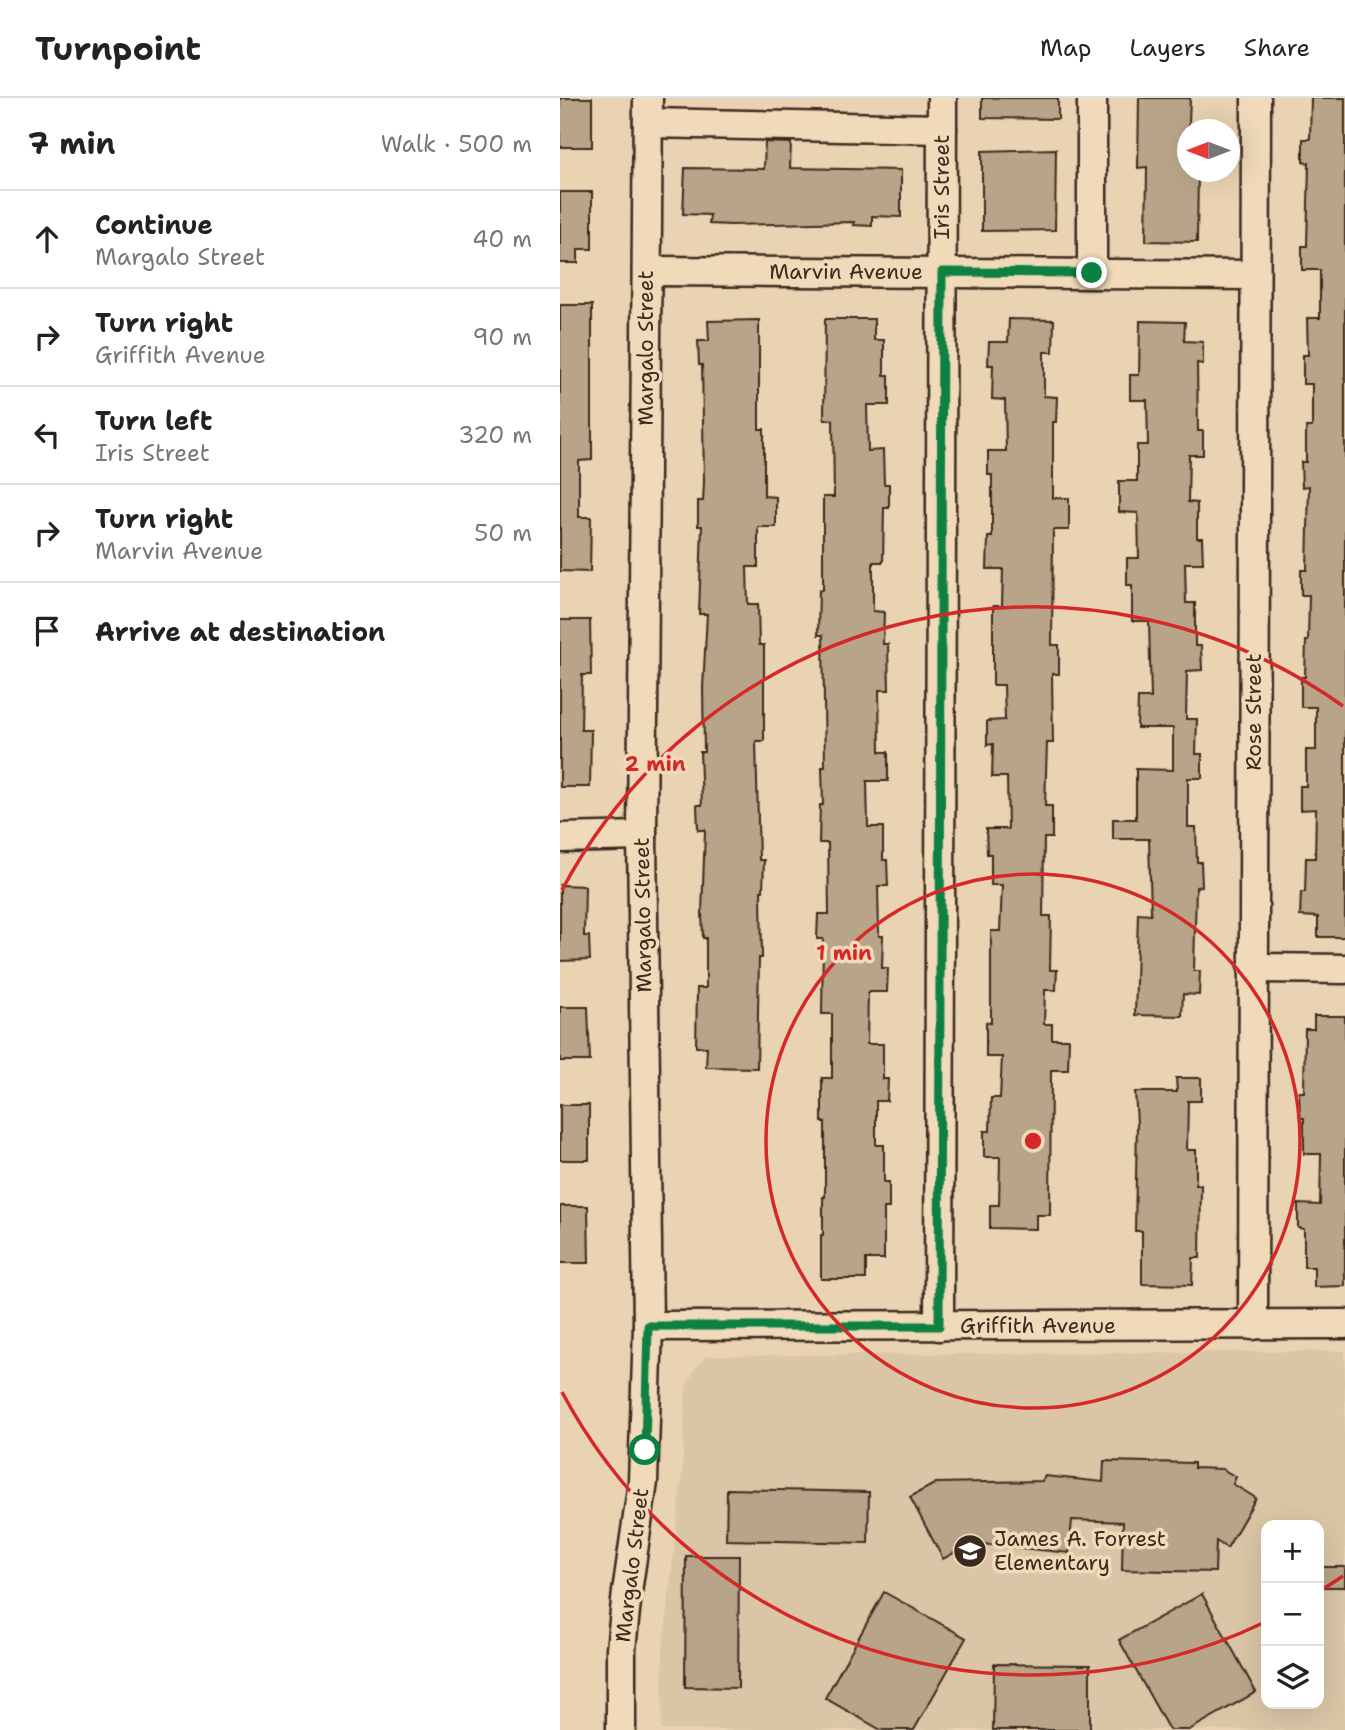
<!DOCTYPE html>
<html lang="en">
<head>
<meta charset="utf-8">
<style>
	:root { --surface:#fff; --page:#f6f6f6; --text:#222; --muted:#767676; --line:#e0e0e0 }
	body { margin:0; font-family:"Shantell Sans",sans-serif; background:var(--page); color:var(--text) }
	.controls { position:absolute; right:21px; bottom:21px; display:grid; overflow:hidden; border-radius:14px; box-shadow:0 7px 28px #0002 }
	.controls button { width:63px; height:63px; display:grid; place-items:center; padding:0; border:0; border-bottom:2px solid var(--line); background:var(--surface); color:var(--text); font:35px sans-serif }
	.compass { position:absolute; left:617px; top:21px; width:63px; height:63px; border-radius:50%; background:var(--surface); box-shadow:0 7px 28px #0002; rotate:270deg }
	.stop { position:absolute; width:21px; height:21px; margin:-16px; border:5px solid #0b8043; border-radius:50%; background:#fff }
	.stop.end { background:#0b8043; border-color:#fff; box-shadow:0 2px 7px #0008 }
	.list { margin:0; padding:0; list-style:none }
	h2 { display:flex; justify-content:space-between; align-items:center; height:91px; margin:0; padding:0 28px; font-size:30px }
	h2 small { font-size:23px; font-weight:400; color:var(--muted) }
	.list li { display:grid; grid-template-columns:46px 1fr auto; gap:21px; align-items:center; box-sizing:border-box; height:98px; padding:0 28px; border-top:2px solid var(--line) }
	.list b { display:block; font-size:26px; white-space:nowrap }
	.list p { margin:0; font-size:23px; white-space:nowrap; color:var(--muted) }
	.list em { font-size:23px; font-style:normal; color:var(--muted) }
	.icon { flex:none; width:38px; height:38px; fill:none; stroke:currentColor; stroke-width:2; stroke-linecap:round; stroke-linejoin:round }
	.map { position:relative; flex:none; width:785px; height:1632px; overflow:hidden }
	header { display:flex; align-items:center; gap:42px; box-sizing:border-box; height:98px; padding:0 35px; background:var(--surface); border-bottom:2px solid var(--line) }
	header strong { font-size:33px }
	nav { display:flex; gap:38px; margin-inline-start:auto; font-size:24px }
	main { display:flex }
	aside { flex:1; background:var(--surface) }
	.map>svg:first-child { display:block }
	.built { fill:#dac5a6; fill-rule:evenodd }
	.building { fill:#b8a489; stroke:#3b2a1e; stroke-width:2 }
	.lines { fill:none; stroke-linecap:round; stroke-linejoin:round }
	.minor-casing { stroke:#3b2a1e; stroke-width:33 }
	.minor { stroke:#f0dab9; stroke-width:28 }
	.route { stroke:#0b8043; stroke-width:9 }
	.ring { fill:none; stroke:#d62828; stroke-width:3.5 }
	.labels { text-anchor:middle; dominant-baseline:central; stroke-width:7; stroke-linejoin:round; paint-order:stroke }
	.street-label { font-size:21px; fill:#3b2a1e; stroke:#f0dab9 }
	.poi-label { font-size:21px; fill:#3b2a1e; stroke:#f0dab9; text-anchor:start }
	.centre { fill:#d62828; stroke:#f0dab9; stroke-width:3.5 }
	.ring-label { font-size:21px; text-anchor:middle; font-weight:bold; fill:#d62828; stroke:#f0dab9; stroke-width:7; stroke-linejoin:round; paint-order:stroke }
</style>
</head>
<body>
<header>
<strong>Turnpoint</strong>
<nav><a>Map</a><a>Layers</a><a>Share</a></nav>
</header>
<main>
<aside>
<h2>7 min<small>Walk · 500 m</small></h2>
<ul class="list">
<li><svg class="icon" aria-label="ahead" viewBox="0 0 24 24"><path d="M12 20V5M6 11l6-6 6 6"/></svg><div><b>Continue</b><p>Margalo Street</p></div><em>40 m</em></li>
<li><svg class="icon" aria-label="right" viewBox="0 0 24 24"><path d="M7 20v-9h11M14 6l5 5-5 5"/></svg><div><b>Turn right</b><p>Griffith Avenue</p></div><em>90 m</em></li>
<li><svg class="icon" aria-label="left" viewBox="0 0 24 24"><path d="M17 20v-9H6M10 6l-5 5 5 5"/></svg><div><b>Turn left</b><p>Iris Street</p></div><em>320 m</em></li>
<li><svg class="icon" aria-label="right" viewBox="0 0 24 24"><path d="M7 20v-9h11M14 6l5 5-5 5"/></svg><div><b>Turn right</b><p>Marvin Avenue</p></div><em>50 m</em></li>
<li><svg class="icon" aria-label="arrive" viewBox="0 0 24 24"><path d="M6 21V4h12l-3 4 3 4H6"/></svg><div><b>Arrive at destination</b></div></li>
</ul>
</aside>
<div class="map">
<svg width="785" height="1632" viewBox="0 0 785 1632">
	<rect width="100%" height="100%" fill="#e9d3b3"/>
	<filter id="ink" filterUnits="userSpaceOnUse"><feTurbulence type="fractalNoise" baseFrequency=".0143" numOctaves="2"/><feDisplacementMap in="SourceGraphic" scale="14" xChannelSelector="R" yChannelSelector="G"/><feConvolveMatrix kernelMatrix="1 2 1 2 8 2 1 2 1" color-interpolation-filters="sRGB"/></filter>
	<g filter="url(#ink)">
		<!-- built -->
		<path class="built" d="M785,1253V1632H102L103,1551L122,1380L126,1289L135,1271L146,1258ZM706,1427H759V1606H706Z"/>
		<!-- building -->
		<g class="building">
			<rect x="0" y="0" width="32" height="49"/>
			<polygon points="422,0 498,0 498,21 422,20"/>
			<polygon points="579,0 630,0 627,74 638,74 637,144 586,143 587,69 578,70"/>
			<polygon points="751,0 785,0 785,839 758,839 758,819 740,818 741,794 745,794 746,760 755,760 756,711 740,712 740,688 746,688 746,652 756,652 756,609 741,609 741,579 745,579 746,543 748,543 749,497 741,497 741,472 747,472 749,388 742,389 741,364 746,364 746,329 752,329 752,286 743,286 743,257 748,257 747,220 760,220 760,172 742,172 742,148 747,148 749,65 743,64 743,41 750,41"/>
			<polygon points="205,44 231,45 230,70 341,72 341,119 312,118 312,128 293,127 294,124 171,127 149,126 150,117 123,116 125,70 204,71"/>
			<polygon points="496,51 495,132 422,133 422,53"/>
			<polygon points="0,94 32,94 32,151 18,151 18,165 0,165"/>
			<polygon points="0,207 32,207 32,362 19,363 19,419 31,419 30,474 0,473"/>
			<polygon points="265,221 314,221 314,242 324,242 324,277 329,277 329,307 307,307 308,353 323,352 324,386 329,386 329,410 324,410 323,464 313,464 313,513 324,514 323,546 328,546 329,592 319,592 320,654 328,654 328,683 307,683 308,729 323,729 323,762 327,762 328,788 318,788 319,838 323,838 322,870 328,870 327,894 308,894 307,946 323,946 323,981 328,981 327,1003 316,1003 316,1047 324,1047 324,1084 329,1084 329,1110 324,1110 324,1161 306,1161 306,1181 261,1181 261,1137 263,1137 263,1099 265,1099 265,1024 262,1024 262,980 272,980 272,916 262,916 263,841 257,841 258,816 269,816 268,745 259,745 260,707 263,707 262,669 265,669 263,537 258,537 259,492 263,492 263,399 274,399 273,322 264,322"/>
			<polygon points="449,221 494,222 493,254 484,254 484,298 497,299 496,324 493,324 493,400 509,400 509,432 493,432 492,547 499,547 499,576 492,576 493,645 487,645 485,708 492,708 492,740 484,740 483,818 491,818 490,872 497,872 496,892 485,892 484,926 492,926 492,941 509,941 508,972 491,972 490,1117 476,1117 476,1131 430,1130 430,1107 439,1107 440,1059 424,1059 424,1033 430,1033 431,1000 440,1000 442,959 426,959 426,924 431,925 431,833 440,833 442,787 431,787 431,756 427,756 426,731 448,731 447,679 432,679 433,646 427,647 427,623 445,622 444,587 433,587 433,508 442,508 443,471 427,471 428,439 432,439 432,377 428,377 428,353 446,353 445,302 432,301 433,267 428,267 429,244 448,244"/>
			<polygon points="199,222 199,331 204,331 204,398 216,399 216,429 198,429 198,469 187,469 188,506 198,506 199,547 204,547 204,643 196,643 199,762 204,762 203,793 201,793 202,860 199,860 197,970 146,969 147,949 136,949 137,890 146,890 146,840 143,840 142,815 145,732 138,732 137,707 142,707 140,654 144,654 143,590 147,516 139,516 142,428 138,428 138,403 143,403 144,384 142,267 139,267 138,243 149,243 148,223"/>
			<polygon points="580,223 625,224 624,243 643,244 643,266 637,265 638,333 643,333 643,357 629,357 628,404 637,405 637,440 642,440 643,465 625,465 626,505 635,505 635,548 641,548 642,572 627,573 626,621 637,621 636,656 642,656 642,680 628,680 628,729 636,729 637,764 641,764 642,788 636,789 634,873 640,873 639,897 623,896 622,918 575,917 578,815 591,816 589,741 553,741 553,721 576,721 576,671 613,672 613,630 577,630 578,600 591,600 589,523 572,523 572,487 567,487 567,460 579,460 578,415 559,414 559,383 577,383 577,347 588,347 587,302 570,302 570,277 579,277"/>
			<polygon points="0,522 30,522 31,577 22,577 21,632 31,632 30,689 0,689"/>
			<polygon points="0,787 25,788 24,838 29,838 30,862 0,863"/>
			<polygon points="0,909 28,909 30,963 0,963"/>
			<polygon points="754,918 785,918 785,1188 754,1189 754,1169 744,1169 744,1131 738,1130 738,1106 760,1107 761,1056 744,1056 744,1020 740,1020 739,994 744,994 745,931 754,931"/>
			<polygon points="616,980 641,980 641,1003 628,1003 627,1052 636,1052 636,1087 641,1087 640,1160 633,1160 632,1187 582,1186 582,1133 575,1133 577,1025 575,994 617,994"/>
			<rect x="0" y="1007" width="29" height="55"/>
			<polygon points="0,1108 28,1108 29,1165 0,1165"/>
			<polygon points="544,1363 634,1365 634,1370 662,1371 676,1379 673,1386 696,1400 667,1450 656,1443 655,1474 562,1472 563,1424 512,1422 509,1455 412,1445 383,1461 350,1399 376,1385 482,1383 485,1378 543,1384"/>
			<polygon points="167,1391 309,1394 308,1445 166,1442"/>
			<polygon points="126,1458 179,1458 178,1590 125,1589"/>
			<rect x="759" y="1469" width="26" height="20"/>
			<polygon points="324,1494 406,1540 354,1632 321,1632 265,1600"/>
			<polygon points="642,1496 696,1594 629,1632 609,1632 559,1542"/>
			<polygon points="434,1566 530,1567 530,1632 433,1632"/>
		</g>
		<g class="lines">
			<!-- minor casing -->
			<g class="minor-casing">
				<g id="minor">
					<polyline points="532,0 532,175"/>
					<polyline points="88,25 382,31"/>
					<polyline points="87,173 695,177"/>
					<polyline points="0,740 82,738"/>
					<polyline points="693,870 785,871"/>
					<polyline points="693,1227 696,0"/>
					<polyline points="88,1228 785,1226"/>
					<polyline points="379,1228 382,0"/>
					<polyline points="61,1632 61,1551 67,1494 83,1384 88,1228 82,738 88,0"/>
				</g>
			</g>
			<!-- minor -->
			<use href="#minor" class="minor"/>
		</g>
	</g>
	<g class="lines" filter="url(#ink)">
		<!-- route -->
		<polyline class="route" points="85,1352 88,1228 379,1228 382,174 532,175"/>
	</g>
	<!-- distance rings -->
	<g class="ring">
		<circle cx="473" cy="1043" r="267"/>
		<path d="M783 1478A534 534 0 0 1 760 1493M703 1525A534 534 0 0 1 2 1294M2 792A534 534 0 0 1 783 608"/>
	</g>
	<!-- icons -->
	<defs>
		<g id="school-disc" transform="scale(1.75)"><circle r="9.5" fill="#3b2a1e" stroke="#f0dab9"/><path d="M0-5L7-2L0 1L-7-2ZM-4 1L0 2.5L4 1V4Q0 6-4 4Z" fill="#fff"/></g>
	</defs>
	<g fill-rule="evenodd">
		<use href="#school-disc" x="410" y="1453"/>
	</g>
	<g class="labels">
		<!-- street labels -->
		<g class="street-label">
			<text transform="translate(382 89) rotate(-90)">Iris Street</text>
			<text x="286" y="174">Marvin Avenue</text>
			<text transform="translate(86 250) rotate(-90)">Margalo Street</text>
			<text transform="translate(694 614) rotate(-90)">Rose Street</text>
			<text transform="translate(83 817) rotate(-91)">Margalo Street</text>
			<text x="478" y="1228">Griffith Avenue</text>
			<text transform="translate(72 1467) rotate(-83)">Margalo Street</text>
		</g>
		<!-- poi labels -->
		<g class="poi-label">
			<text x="434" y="1441">James A. Forrest<tspan x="434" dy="24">Elementary</tspan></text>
		</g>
	</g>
	<circle cx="473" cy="1043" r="10" class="centre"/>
	<g class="ring-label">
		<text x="95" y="673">2 min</text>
		<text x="284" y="862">1 min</text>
	</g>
</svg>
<div class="controls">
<button>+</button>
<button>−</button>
<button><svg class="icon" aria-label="layers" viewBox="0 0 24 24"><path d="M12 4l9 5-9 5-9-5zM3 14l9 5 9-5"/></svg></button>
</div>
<svg class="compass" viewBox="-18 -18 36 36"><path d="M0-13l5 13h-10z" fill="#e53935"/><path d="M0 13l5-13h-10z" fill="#767676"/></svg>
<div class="stop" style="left:85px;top:1352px"></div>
<div class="stop end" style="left:532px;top:175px"></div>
</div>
</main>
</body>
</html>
